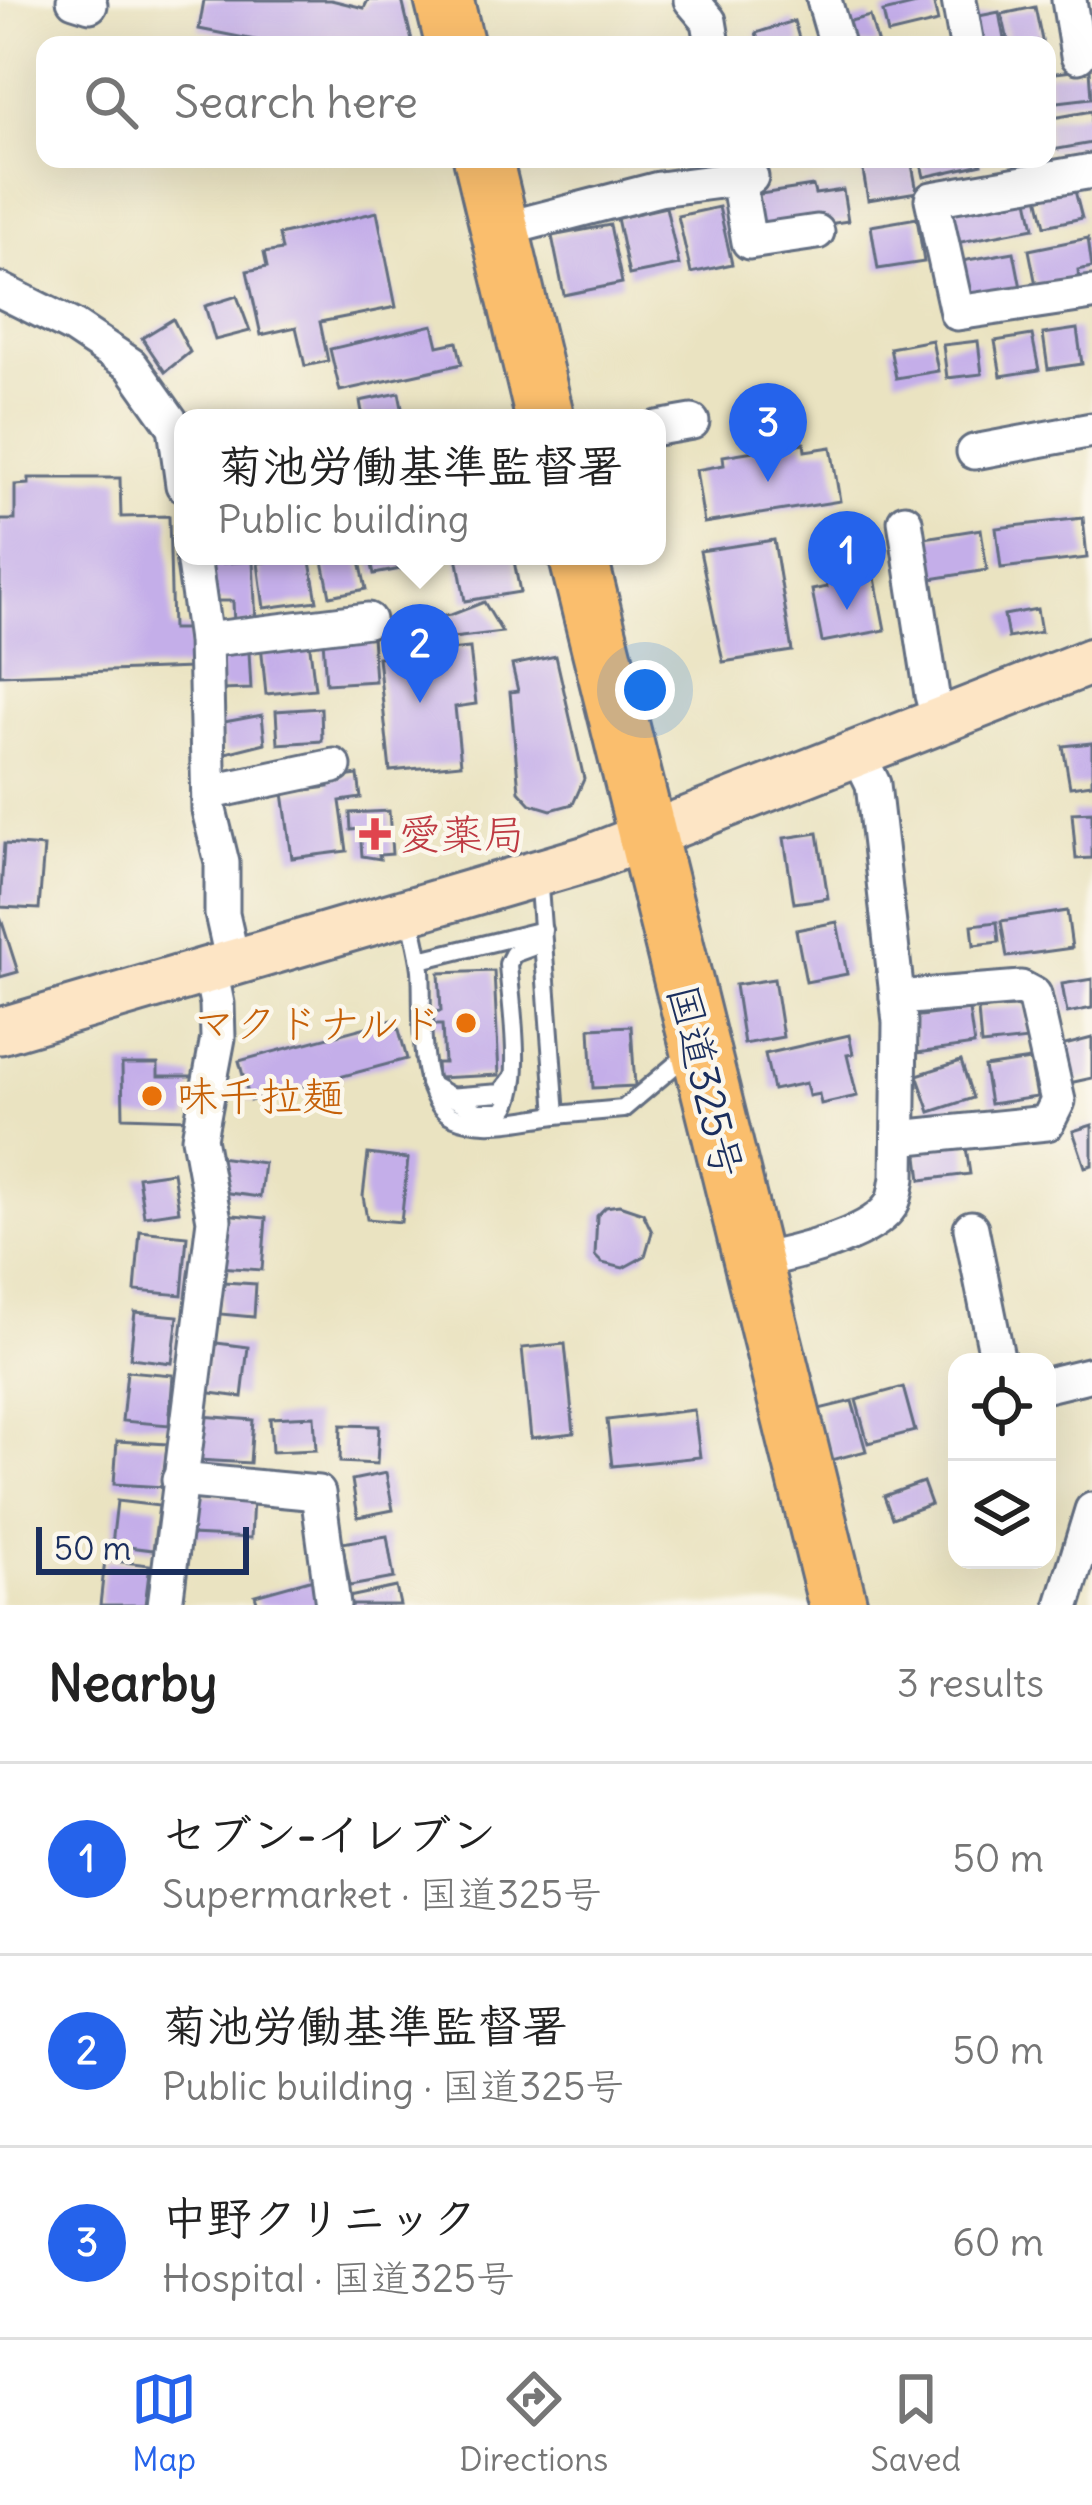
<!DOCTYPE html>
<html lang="en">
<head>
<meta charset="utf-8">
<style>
	:root { --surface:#fff; --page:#f6f6f6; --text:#222; --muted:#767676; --line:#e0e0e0; --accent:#2563eb }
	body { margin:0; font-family:Delius,"Klee One",sans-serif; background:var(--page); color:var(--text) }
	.controls { position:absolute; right:36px; bottom:36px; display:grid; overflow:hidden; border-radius:24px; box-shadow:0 12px 48px #0002 }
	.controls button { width:108px; height:108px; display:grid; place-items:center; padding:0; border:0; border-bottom:3px solid var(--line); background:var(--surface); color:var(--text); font:60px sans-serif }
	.scale { position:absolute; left:36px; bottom:30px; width:213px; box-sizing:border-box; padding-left:12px; border:6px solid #1b2f5e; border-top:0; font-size:33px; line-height:42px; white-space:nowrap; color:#1b2f5e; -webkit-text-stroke:9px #fbf7ec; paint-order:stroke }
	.you { position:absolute; left:645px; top:690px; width:42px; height:42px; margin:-30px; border:9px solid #fff; border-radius:50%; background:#1a73e8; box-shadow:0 0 0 18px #1a73e833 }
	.badge { display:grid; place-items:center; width:78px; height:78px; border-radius:50%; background:var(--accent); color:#fff; font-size:39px; font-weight:700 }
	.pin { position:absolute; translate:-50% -99px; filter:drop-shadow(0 3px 6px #0008) }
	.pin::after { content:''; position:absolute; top:63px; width:42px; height:36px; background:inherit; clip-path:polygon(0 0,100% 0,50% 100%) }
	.popup { position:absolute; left:174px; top:409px; width:492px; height:156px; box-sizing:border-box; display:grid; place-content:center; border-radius:24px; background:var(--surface); filter:drop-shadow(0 3px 9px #0005); font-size:39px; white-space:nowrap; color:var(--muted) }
	.popup b { font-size:45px; color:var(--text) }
	.popup::after { content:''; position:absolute; left:50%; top:100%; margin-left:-24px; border:24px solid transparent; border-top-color:var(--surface) }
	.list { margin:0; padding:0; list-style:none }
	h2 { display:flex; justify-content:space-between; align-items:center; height:156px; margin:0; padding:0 48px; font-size:51px }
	h2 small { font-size:39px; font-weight:400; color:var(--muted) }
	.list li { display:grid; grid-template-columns:78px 1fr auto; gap:36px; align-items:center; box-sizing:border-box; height:192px; padding:0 48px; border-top:3px solid var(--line) }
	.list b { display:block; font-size:45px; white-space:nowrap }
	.list p { margin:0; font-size:39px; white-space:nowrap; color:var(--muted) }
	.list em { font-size:39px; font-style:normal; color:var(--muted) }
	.icon { flex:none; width:66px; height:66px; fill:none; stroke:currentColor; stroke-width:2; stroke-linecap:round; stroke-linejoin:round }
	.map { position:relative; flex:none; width:1092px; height:1605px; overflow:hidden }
	.search { position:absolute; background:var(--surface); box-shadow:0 12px 48px #0002; left:36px; right:36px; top:36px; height:132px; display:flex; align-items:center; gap:30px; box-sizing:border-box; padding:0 42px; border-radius:24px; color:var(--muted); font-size:45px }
	.sheet { height:732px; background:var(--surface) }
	nav { display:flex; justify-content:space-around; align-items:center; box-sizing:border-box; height:168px; border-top:3px solid var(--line); background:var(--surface); font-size:33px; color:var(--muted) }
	nav a { display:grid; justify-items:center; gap:6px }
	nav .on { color:var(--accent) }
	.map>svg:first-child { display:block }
	.building { fill:#c4aee9 }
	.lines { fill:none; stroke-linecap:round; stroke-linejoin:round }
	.lane-casing { stroke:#636e81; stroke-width:22 }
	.street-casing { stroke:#636e81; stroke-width:39 }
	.secondary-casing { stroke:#636e81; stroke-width:51 }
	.highway-casing { stroke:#636e81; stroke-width:63 }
	.lane { stroke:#fff; stroke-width:16 }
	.street { stroke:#fff; stroke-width:33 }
	.secondary { stroke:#fde5c5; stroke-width:45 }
	.highway { stroke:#fabe6d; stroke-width:57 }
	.health-dot { fill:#e0444e; stroke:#fbf7ec; stroke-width:4.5 }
	.food-dot { fill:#e8710a; stroke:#fbf7ec; stroke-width:4.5 }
	.labels { text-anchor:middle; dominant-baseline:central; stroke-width:9; stroke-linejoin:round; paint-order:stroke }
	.health-label { font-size:42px; fill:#be3a42; stroke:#fbf7ec; text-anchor:start }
	.food-label { font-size:42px; fill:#c56008; stroke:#fbf7ec; text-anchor:end }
	.street-label { font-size:42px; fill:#1b2f5e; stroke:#fbf7ec }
</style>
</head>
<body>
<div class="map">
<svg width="1092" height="1605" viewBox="0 0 1092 1605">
	<rect width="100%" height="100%" fill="#fbf7ec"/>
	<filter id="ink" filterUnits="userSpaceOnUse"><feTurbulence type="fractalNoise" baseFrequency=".00833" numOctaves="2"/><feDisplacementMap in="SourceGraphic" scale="24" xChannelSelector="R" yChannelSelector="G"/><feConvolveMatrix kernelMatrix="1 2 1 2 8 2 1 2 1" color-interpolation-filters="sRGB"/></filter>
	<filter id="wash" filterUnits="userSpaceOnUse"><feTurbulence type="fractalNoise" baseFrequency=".004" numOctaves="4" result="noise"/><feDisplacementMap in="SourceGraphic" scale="48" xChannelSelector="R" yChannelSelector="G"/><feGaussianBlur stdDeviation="2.7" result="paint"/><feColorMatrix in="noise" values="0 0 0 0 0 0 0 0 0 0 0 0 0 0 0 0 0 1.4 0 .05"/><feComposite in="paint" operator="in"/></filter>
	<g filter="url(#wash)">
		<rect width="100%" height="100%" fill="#eae3c1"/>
		<g id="blocks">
			<!-- building -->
			<g class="building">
				<polygon points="204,0 331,0 364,8 368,0 402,0 413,45 280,45 199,29"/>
				<polygon points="933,0 938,22 888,34 883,12"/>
				<polygon points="1035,7 1043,45 1009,45 1002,14"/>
				<polygon points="999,12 1005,45 969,45 964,19"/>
				<polygon points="870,16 878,45 826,45 822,28"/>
				<polygon points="794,21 801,45 760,45 756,33"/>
				<polygon points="1090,69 1092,98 1049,103 1047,74"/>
				<polygon points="1092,111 1092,143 1047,151 1047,119"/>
				<polygon points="861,159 911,159 917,192 868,200"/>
				<polygon points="920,159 981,159 982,164 924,177"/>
				<polygon points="1073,183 1082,218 1045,226 1037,192"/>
				<polygon points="813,186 815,194 843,190 848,221 802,228 755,246 754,195"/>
				<polygon points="1027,194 1034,228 956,243 949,209"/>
				<polygon points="666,207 679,265 629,275 617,218"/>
				<polygon points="719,207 732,264 691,273 678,216"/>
				<polygon points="377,212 396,307 320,322 328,361 305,366 296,327 261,335 247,271 267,267 264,253 282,250 279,235"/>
				<polygon points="917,218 924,262 878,269 871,226"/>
				<polygon points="610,225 622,283 564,295 552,236"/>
				<polygon points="1088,238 1092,267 1078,270 1079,280 1036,285 1029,250"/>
				<polygon points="1014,252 1021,288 962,298 956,262"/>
				<polygon points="237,296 250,331 215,340 205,306"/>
				<polygon points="173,319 190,352 165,372 142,338"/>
				<polygon points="433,325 438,346 457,342 462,364 340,391 330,349"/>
				<polygon points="1077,329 1082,364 1048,369 1043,334"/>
				<polygon points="1032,335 1039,370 1001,376 995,341"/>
				<polygon points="932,340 938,371 896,378 890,348"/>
				<polygon points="978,341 982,374 947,378 943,345"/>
				<polygon points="399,393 404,418 363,418 360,401"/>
				<polygon points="804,443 805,451 831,447 840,501 704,523 696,470 724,465 723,456"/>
				<polygon points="29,478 120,478 121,517 169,516 172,629 190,629 191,668 0,675 0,520 15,520 15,485 29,484"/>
				<polygon points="1083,518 1087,558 1001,568 996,528"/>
				<polygon points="981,529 987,570 918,581 912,540"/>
				<polygon points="774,540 792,651 723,662 700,551"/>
				<polygon points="309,556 317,601 264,608 258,563"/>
				<polygon points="322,556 359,556 366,589 330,596"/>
				<polygon points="370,556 404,556 406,568 374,574"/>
				<polygon points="457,556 513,556 520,592 465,601"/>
				<polygon points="253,561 256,623 234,625 233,601 214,601 211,564"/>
				<polygon points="847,576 848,583 875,578 885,630 822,642 812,590 827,587 826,580"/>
				<polygon points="484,602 502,632 386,646 386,623 451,615"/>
				<polygon points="1037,609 1041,632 1008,638 1004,615"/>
				<polygon points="372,636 375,681 326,684 323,639"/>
				<polygon points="309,639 315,689 266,694 261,644"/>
				<polygon points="470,648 476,704 455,707 461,764 390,771 378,657"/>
				<polygon points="249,652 251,689 220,690 219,654"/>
				<polygon points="556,656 584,779 573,804 551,810 531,804 519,791 510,692 518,691 512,665"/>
				<polygon points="321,708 322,741 278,744 276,711"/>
				<polygon points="262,715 265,743 226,753 219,723"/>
				<polygon points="1092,743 1092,784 1070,787 1063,746"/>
				<polygon points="358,775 361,798 340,801 347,851 292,858 283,793 329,787 328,779"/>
				<polygon points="389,811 392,854 379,855 380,859 362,856 360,829 351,830 350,813"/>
				<polygon points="1092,812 1092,858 1076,859 1072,813"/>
				<polygon points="818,833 828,898 794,903 784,838"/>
				<polygon points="4,844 44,847 39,909 0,907"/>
				<polygon points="1067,911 1072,948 1007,957 1001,921"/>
				<polygon points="1,919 18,972 0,977 0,920"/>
				<polygon points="837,922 847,974 806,982 796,930"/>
				<polygon points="997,922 999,942 974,945 972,925"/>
				<polygon points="494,971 499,1075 437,1078 436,1063 444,1063 442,1025 434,1025 433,1012 441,1011 439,973"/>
				<polygon points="774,979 783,1037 744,1044 735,985"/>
				<polygon points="1092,979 1092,1008 1067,1013 1062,984"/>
				<polygon points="1025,1006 1028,1040 981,1045 978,1010"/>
				<polygon points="969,1010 974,1045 917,1053 912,1017"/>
				<polygon points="396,1019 407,1059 250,1101 239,1061"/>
				<polygon points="631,1026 635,1086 593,1088 590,1028"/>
				<polygon points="849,1035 853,1054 847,1055 857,1096 821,1104 819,1094 809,1096 806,1083 773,1090 765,1054"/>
				<polygon points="1092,1038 1092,1078 1065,1084 1057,1047"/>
				<polygon points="1030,1060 1037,1097 990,1104 984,1067"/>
				<polygon points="961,1061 973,1098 930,1112 917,1075"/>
				<polygon points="122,1064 158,1064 158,1076 193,1076 187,1119 123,1117"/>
				<polygon points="1092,1125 1092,1165 1085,1167 1073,1131"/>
				<polygon points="965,1141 970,1174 921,1180 917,1148"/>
				<polygon points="368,1154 408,1159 401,1222 367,1219 363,1196"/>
				<polygon points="218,1157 264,1163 260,1197 214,1191"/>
				<polygon points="173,1172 179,1211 144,1216 138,1177"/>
				<polygon points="619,1205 643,1213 652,1232 645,1256 623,1268 602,1263 595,1256 597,1216 606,1207"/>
				<polygon points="223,1214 266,1218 262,1270 218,1267"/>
				<polygon points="140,1231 187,1236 182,1295 135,1291"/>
				<polygon points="223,1282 256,1284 254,1317 220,1314"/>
				<polygon points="135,1312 178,1316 172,1363 130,1358"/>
				<polygon points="209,1342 248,1347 242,1397 203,1392"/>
				<polygon points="565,1344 574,1433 531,1438 522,1348"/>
				<polygon points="127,1371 173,1375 169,1425 122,1421"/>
				<polygon points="903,1387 915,1431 868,1443 856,1400"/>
				<polygon points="852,1401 866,1451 832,1460 819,1409"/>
				<polygon points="694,1410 700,1457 612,1466 607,1420"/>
				<polygon points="201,1416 253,1420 250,1463 198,1460"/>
				<polygon points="314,1416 316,1450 272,1452 270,1418"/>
				<polygon points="341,1425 379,1426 377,1464 340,1462"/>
				<polygon points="117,1441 167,1444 164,1487 114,1484"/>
				<polygon points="386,1473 393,1510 358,1517 352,1480"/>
				<polygon points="923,1482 931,1504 892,1518 884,1496"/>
				<polygon points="193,1495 253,1498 251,1538 191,1535"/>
				<polygon points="117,1501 159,1506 153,1550 112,1545"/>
				<polygon points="387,1536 394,1578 350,1586 342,1543"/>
				<polygon points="105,1560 150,1565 145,1605 100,1605"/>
				<polygon points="313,1579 321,1605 258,1605 255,1595"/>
				<polygon points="396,1587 400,1605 351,1605 349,1597"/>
			</g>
		</g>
	</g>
	<g filter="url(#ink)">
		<use href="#blocks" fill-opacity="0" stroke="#636e81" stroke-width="3"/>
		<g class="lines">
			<!-- lane casing -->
			<g class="lane-casing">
				<g id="lane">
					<polyline points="538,874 556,1115 623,1109 688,1054"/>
					<path d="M410,915C414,933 419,952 421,970C424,1008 414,1100 454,1117C484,1130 525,1119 556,1115"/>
					<polyline points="420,960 543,930"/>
					<path d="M429,1084L478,1112H502C526,1091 510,998 508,964L513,954L543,943"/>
					<polyline points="447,1097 501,1093 514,1076"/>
				</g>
			</g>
			<!-- street casing -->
			<g class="street-casing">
				<g id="street">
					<polyline points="74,0 90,5"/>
					<polyline points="691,0 709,21 713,45"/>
					<polyline points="824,0 837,45"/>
					<polyline points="959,0 967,45"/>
					<polyline points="1069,0 1078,56"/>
					<polyline points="1092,171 932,199 957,313 1092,293"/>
					<polyline points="738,179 749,242 817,232"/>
					<polyline points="499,226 520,225 659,189 751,177"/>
					<polyline points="0,290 74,327 131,365 175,427 183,485"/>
					<polyline points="657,428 692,422"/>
					<polyline points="974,452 1092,430"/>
					<polyline points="905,521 932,695 939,721"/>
					<polyline points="193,556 205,640 209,810 222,863 222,914 233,963"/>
					<polyline points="205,640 368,620"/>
					<polyline points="211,792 334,766"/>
					<polyline points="897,998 1021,988 1034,995 1058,1101 1047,1123 899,1138"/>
					<polyline points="971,1228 998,1362"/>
					<path d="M752,1262C788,1255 871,1237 891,1205C896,1197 896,1187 898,1178L900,1022L873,784L858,753"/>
					<polyline points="1047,1385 1092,1374"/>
					<polyline points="179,1480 318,1493 333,1605"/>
					<polyline points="165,1605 214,1220 199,1138 218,1038 217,1004 210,969"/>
					<polyline points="1063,1605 1092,1510"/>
				</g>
			</g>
			<!-- secondary casing -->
			<g class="secondary-casing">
				<polyline id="secondary" points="0,1031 590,858 1092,661"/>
			</g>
			<!-- highway casing -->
			<g class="highway-casing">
				<g id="highway">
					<polyline points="444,0 455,45"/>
					<polyline points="483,159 545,418"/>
					<polyline points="578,556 838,1605"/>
				</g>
			</g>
			<!-- lane -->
			<use href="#lane" class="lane"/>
			<!-- street -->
			<use href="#street" class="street"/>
			<!-- secondary -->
			<use href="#secondary" class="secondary"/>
			<!-- highway -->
			<use href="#highway" class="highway"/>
		</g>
	</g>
	<!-- markers -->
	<path class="health-dot" d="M369 816h12v12h12v12h-12v12h-12v-12h-12v-12h12z"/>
	<g class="food-dot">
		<circle cx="466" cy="1023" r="12"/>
		<circle cx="152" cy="1096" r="12"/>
	</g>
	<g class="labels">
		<!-- health labels -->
		<g class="health-label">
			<text x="399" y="834">愛薬局</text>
		</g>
		<!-- food labels -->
		<g class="food-label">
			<text x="442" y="1023">マクドナルド</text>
			<text x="176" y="1096" text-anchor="start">味千拉麺</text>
		</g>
		<!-- street labels -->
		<g class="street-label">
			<text transform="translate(706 1081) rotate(76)">国道325号</text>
		</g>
	</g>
</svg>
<div class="controls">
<button><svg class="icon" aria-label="locate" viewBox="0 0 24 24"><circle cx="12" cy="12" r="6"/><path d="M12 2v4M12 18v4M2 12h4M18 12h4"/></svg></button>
<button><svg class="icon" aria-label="layers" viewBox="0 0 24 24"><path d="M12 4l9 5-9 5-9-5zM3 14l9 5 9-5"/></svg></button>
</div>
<div class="scale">50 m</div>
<div class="you"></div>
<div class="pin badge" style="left:847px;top:610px">1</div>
<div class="pin badge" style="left:420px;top:703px">2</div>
<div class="popup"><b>菊池労働基準監督署</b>Public building</div>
<div class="pin badge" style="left:768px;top:482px">3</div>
<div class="search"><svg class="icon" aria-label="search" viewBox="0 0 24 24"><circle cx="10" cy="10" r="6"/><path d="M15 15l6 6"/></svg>Search here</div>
</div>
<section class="sheet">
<h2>Nearby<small>3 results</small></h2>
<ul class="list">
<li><span class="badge">1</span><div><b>セブン-イレブン</b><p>Supermarket · 国道325号</p></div><em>50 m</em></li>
<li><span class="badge">2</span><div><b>菊池労働基準監督署</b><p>Public building · 国道325号</p></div><em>50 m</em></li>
<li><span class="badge">3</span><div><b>中野クリニック</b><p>Hospital · 国道325号</p></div><em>60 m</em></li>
</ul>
</section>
<nav>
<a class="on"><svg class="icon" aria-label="map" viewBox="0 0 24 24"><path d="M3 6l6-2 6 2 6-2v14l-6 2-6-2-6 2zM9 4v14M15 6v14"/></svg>Map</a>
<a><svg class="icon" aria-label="directions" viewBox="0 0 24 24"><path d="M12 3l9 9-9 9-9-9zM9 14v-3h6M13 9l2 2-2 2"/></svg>Directions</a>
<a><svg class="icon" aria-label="saved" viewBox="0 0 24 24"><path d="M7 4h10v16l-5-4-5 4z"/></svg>Saved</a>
</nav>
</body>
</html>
